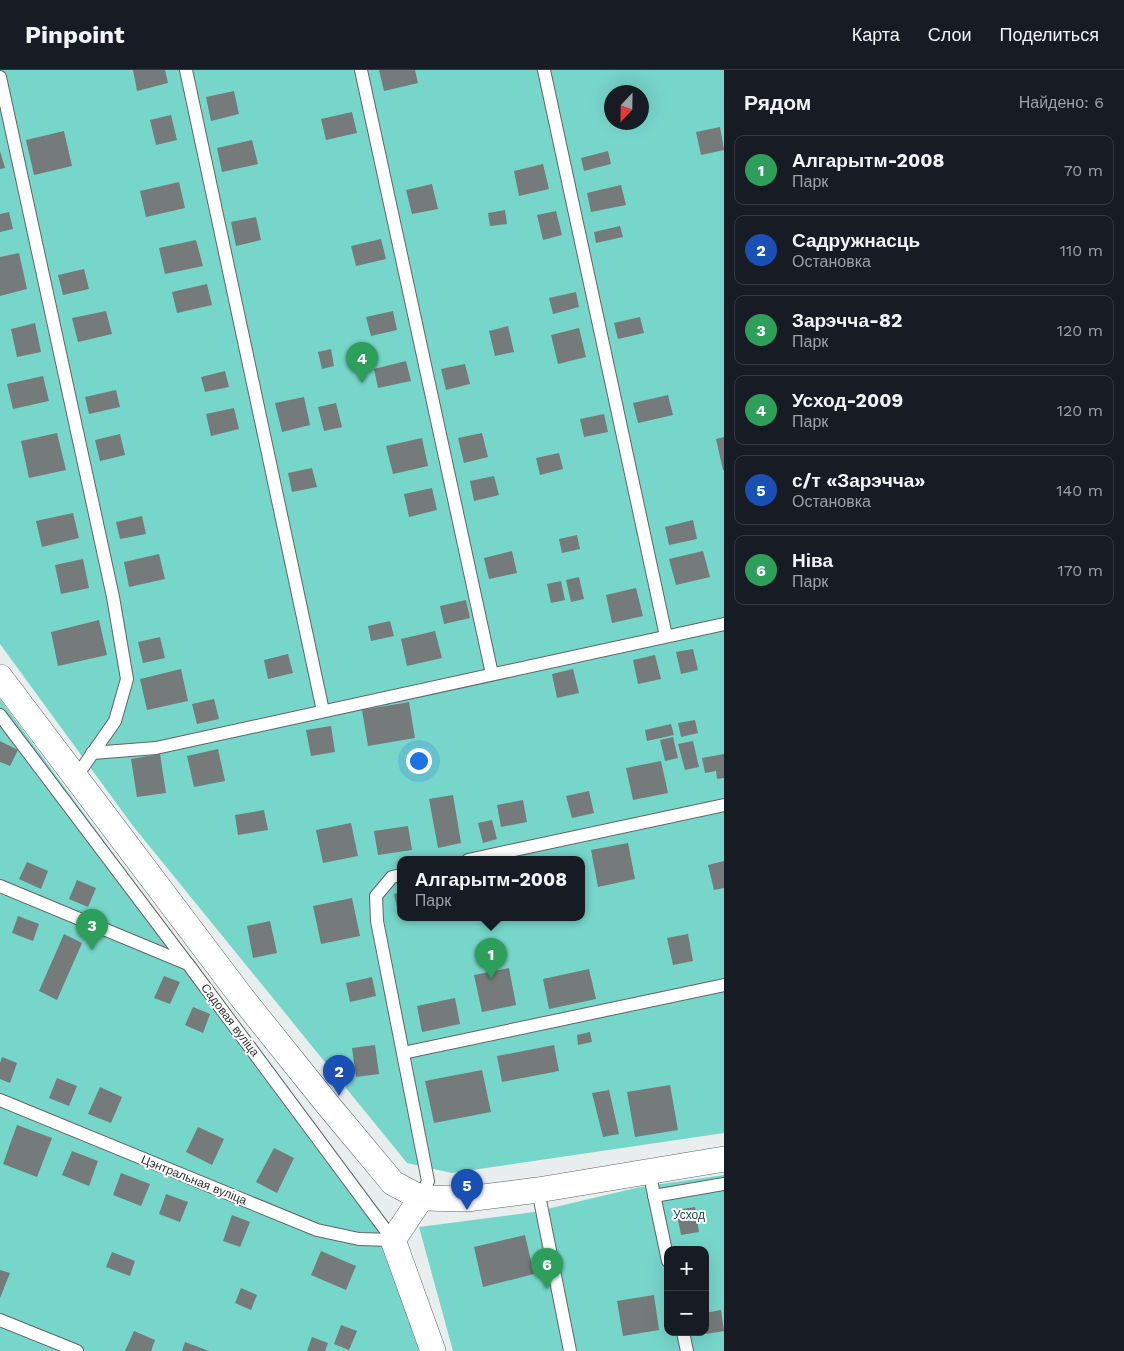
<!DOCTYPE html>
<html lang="ru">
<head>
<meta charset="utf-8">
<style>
	:root { --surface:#171b24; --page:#20242c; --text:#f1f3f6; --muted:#9ea1a6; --line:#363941; --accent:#ae3d9a }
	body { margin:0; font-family:"Work Sans",sans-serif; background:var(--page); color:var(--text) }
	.controls { position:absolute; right:15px; bottom:15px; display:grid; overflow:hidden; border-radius:10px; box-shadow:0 5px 20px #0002 }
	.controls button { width:45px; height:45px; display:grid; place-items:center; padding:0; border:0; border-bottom:1px solid var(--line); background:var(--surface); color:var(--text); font:25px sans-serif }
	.compass { position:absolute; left:604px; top:15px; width:45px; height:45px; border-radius:50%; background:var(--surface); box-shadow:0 5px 20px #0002; rotate:202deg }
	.you { position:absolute; left:418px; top:690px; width:18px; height:18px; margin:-12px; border:4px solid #fff; border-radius:50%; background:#1a73e8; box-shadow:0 0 0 8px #1a73e833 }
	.badge { display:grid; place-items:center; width:32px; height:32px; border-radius:50%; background:var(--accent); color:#fff; font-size:16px; font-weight:700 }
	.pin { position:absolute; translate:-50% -41px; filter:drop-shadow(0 1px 2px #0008) }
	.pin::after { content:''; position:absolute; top:26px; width:18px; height:15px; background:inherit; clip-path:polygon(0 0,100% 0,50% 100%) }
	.popup { position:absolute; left:397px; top:786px; width:188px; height:65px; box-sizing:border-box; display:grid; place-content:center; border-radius:10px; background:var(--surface); filter:drop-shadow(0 1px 4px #0005); font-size:16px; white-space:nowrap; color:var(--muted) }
	.popup b { font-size:19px; color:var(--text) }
	.popup::after { content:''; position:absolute; left:50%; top:100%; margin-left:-10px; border:10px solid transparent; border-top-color:var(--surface) }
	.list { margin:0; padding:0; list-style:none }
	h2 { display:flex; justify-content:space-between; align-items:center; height:65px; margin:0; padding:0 20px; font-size:21px }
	h2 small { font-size:16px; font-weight:400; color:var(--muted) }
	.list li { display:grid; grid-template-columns:32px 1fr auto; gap:15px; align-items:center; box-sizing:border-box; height:70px; margin:0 10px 10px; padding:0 10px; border:1px solid var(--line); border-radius:10px }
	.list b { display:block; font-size:19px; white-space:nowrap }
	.list p { margin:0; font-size:16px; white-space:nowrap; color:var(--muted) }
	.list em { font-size:16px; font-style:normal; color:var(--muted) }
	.map { position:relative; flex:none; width:724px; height:1281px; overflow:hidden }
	header { display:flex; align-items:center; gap:30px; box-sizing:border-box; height:70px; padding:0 25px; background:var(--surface); border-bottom:1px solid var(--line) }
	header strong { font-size:24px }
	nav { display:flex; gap:28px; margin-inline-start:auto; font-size:18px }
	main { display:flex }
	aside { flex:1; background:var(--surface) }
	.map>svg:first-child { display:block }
	.green { fill:#77d6ca; fill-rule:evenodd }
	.building { fill:#757b7a }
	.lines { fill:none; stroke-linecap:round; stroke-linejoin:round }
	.lane-casing { stroke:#5f6564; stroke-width:14 }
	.street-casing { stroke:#5f6564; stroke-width:26 }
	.lane { stroke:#fff; stroke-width:12 }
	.street { stroke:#fff; stroke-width:25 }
	.labels { text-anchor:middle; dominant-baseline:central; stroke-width:4; stroke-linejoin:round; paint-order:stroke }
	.street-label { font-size:12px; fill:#2e3130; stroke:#fff }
	.park-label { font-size:12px; fill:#154c47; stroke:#fff }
</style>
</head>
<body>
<header>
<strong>Pinpoint</strong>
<nav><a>Карта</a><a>Слои</a><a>Поделиться</a></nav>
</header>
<main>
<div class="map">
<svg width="724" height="1281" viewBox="0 0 724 1281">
	<rect width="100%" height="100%" fill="#e7eeed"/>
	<!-- green -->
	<g class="green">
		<path d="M0,0H724V1063L452,1103L407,1093L133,756L0,574ZM612,22H642V52H612ZM401,790H581V848H401Z"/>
		<polygon points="0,629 368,1132 406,1229 419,1281 0,1281"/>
		<path d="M724,1105V1281H453L419,1157L534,1142L640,1117ZM668,1180H705V1262H668Z"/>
	</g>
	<!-- building -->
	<g class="building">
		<polygon points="133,0 165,0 168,13 137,21"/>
		<polygon points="379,0 415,0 418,13 384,21"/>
		<polygon points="234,21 239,44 211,51 206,27"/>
		<polygon points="352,42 357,63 326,70 321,49"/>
		<polygon points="171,45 177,70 156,75 150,50"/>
		<polygon points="720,57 724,80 701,85 696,62"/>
		<polygon points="64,61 72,96 34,105 26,70"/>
		<polygon points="252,70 258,94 222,102 217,78"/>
		<polygon points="0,81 5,98 0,99"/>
		<polygon points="608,81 611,94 584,101 581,88"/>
		<polygon points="543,94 549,119 519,126 514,101"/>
		<polygon points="179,112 185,138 146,147 140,121"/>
		<polygon points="432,114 438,139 412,144 406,120"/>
		<polygon points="621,115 626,135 591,142 587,123"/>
		<polygon points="505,140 507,154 490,156 488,143"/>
		<polygon points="556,141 562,165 543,170 537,145"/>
		<polygon points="9,142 13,159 0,162 0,144"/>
		<polygon points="256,147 261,170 236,176 231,152"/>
		<polygon points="620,156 623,167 596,173 594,162"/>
		<polygon points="381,169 386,189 356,196 351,176"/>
		<polygon points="196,170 203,196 165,204 159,178"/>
		<polygon points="19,183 27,219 0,226 0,187"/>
		<polygon points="84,199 89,219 63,225 58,205"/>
		<polygon points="207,214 212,235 177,243 172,222"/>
		<polygon points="576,222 579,237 553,244 549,228"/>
		<polygon points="106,241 112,264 78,272 72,248"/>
		<polygon points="393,241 397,260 371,266 366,247"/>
		<polygon points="640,247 644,263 618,269 614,253"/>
		<polygon points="35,253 41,282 17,287 11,259"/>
		<polygon points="508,256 514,282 495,286 489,261"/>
		<polygon points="579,258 586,287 558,294 551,265"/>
		<polygon points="331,279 334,296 322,299 318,282"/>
		<polygon points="406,291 411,311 378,318 374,299"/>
		<polygon points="465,294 470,314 446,320 441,299"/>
		<polygon points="225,301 229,317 205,322 201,307"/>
		<polygon points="43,306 49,331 13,339 7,314"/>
		<polygon points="116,320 120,337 89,344 85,327"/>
		<polygon points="668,325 673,345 638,353 633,333"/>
		<polygon points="304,327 310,355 282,362 275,333"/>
		<polygon points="336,333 342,357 324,361 318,337"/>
		<polygon points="234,338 239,359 211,366 206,344"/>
		<polygon points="604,344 608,362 584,367 580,349"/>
		<polygon points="57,363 66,400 29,408 21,371"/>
		<polygon points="482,363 488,387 464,393 458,368"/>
		<polygon points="120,364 125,385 100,391 95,370"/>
		<polygon points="724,367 724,400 723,400 716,369"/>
		<polygon points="422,368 428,396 393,404 386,376"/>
		<polygon points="559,383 563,399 540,405 536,388"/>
		<polygon points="312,398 317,417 292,422 288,403"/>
		<polygon points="494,406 499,425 474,431 470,411"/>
		<polygon points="432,418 437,440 409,447 404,424"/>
		<polygon points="73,443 79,468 42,477 36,451"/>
		<polygon points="142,446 146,464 120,469 116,452"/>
		<polygon points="693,450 697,469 669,475 665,457"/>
		<polygon points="577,465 580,479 562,483 559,469"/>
		<polygon points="512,481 517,503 489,509 484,488"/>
		<polygon points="703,481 710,507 676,515 669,489"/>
		<polygon points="159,484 165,509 129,517 124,492"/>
		<polygon points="83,489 89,518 61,524 55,495"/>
		<polygon points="579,507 584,529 571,532 566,510"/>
		<polygon points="561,511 565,530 551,533 547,514"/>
		<polygon points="636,518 643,546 612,553 606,525"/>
		<polygon points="466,530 470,548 444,554 440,536"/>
		<polygon points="99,550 107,585 58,596 51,562"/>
		<polygon points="390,551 394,566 371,571 368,556"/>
		<polygon points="435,561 442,588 407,596 401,569"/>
		<polygon points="160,567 165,588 143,593 138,572"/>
		<polygon points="693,579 698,600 681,604 676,582"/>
		<polygon points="288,584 293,603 268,609 264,590"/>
		<polygon points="655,585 661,609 638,614 633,590"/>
		<polygon points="181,599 188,631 147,640 140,609"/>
		<polygon points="573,599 579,623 557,628 552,604"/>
		<polygon points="214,629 219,649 197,654 192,634"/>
		<polygon points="409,632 415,668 368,676 362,640"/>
		<polygon points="695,650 698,663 681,667 678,653"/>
		<polygon points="671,654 674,665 647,671 645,660"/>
		<polygon points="331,656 335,682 311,686 306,660"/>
		<polygon points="673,667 678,688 665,691 660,670"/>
		<polygon points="0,671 18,680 10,696 0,692"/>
		<polygon points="693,671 699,697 685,700 678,674"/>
		<polygon points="218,679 225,711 194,717 187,686"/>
		<polygon points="160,684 166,723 137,727 131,689"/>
		<polygon points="724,684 724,708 717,709 716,701 705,703 702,688"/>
		<polygon points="661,691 668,723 633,730 626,698"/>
		<polygon points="589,721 594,743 572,748 566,726"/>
		<polygon points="453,725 461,773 438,778 429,729"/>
		<polygon points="523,730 527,752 501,757 497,735"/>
		<polygon points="264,740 268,760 238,765 235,745"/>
		<polygon points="492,750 497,769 483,773 478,753"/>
		<polygon points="351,753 358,786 323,793 316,760"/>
		<polygon points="408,756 412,780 378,785 374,761"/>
		<polygon points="628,773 635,809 598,817 591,780"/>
		<polygon points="724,791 724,818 714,820 708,795"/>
		<polygon points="27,792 48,801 41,819 19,809"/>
		<polygon points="77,810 96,818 88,837 69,829"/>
		<polygon points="401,822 401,845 399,846 394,824"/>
		<polygon points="352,828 360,866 321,874 313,836"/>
		<polygon points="18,846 39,854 33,871 12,863"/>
		<polygon points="270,851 277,883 253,888 247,856"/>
		<polygon points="64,864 82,873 57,930 39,921"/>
		<polygon points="688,864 693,891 673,895 667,868"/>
		<polygon points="509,898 516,935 482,942 474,905"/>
		<polygon points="589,899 596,929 549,939 543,909"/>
		<polygon points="164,906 180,912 170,934 154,928"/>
		<polygon points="372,907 376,926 350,932 346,913"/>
		<polygon points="455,928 460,954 422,962 417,936"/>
		<polygon points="193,937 210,944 203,963 185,955"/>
		<polygon points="590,962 592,972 578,975 577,965"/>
		<polygon points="375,975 379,1004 356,1007 352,978"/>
		<polygon points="554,975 559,1001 502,1012 497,986"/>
		<polygon points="2,987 17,993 10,1013 0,1009 0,993"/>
		<polygon points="482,1000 491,1042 434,1053 425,1011"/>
		<polygon points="57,1008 77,1016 69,1036 49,1028"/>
		<polygon points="670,1015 678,1060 635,1067 627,1022"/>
		<polygon points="100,1017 122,1027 111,1053 88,1044"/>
		<polygon points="609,1020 619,1064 603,1067 592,1023"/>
		<polygon points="17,1055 52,1068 37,1107 3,1094"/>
		<polygon points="198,1057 224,1069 212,1095 186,1082"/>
		<polygon points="274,1078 294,1088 277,1123 256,1112"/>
		<polygon points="72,1081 98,1091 89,1116 62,1105"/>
		<polygon points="121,1103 150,1114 141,1136 113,1125"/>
		<polygon points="166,1124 188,1132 180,1152 159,1144"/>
		<polygon points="695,1137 699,1162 681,1165 676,1140"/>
		<polygon points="232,1145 250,1152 240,1177 223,1171"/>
		<polygon points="525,1165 534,1204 483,1217 474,1177"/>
		<polygon points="321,1181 356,1196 346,1220 311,1205"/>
		<polygon points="112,1182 135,1191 130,1206 106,1197"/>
		<polygon points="0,1200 10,1203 0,1228"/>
		<polygon points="241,1218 257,1225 251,1240 235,1233"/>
		<polygon points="654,1225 659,1260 623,1266 617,1231"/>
		<polygon points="721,1240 724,1261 706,1264 705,1243"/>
		<polygon points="341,1255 357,1261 349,1280 334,1274"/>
		<polygon points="134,1261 155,1270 151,1281 125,1281"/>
		<polygon points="312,1267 328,1273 325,1281 307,1281"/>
		<polygon points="185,1272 209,1281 182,1281"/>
	</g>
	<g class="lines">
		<!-- lane casing -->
		<g class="lane-casing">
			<g id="lane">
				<polyline points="186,0 323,641"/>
				<polyline points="361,0 492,604"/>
				<polyline points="544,0 666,566"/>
				<polyline points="0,7 113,527 127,609 115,651 76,707"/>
				<polyline points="0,645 187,893"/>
				<polyline points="92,683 156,678 724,554"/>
				<polyline points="468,790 724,735"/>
				<polyline points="401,805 392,807 376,826 377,851 428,1111 421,1128"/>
				<polyline points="0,816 188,894 393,1170"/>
				<polyline points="403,983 724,915"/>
				<polyline points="0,1030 317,1160 359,1169 393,1170"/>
				<polyline points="649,1101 668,1191"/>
				<polyline points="538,1120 570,1281"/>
				<polyline points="654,1126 724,1114"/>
				<polyline points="0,1250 77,1281"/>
				<polyline points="683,1262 687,1281"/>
			</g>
		</g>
		<!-- street casing -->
		<g class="street-casing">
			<g id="street">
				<polyline points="0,607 243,929 328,1035 393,1113 421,1128 467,1129 538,1120 724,1089"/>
				<polyline points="421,1128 393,1170 433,1281"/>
			</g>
		</g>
		<!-- lane -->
		<use href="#lane" class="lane"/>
		<!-- street -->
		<use href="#street" class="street"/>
	</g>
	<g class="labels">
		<!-- street labels -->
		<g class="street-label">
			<text transform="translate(230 950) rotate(53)">Садовая вуліца</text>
			<text transform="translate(194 1110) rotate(22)">Цэнтральная вуліца</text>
		</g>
		<!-- park labels -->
		<g class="park-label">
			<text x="689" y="1145">Усход</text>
		</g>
	</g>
</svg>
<div class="controls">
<button>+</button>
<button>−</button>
</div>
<svg class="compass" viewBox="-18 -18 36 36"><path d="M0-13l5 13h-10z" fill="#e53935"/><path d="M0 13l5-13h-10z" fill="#9ea1a6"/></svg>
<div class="you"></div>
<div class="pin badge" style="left:491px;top:909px;background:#2e9e5b">1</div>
<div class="popup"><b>Алгарытм-2008</b>Парк</div>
<div class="pin badge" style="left:339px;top:1026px;background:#1a4fb4">2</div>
<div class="pin badge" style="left:92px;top:880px;background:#2e9e5b">3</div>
<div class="pin badge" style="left:362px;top:313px;background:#2e9e5b">4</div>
<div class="pin badge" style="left:467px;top:1140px;background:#1a4fb4">5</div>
<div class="pin badge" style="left:547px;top:1219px;background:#2e9e5b">6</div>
</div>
<aside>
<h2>Рядом<small>Найдено: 6</small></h2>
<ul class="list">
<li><span class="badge" style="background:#2e9e5b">1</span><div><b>Алгарытм-2008</b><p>Парк</p></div><em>70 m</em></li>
<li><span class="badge" style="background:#1a4fb4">2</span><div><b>Садружнасць</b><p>Остановка</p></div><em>110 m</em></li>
<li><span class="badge" style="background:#2e9e5b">3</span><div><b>Зарэчча-82</b><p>Парк</p></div><em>120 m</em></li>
<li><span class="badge" style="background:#2e9e5b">4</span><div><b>Усход-2009</b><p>Парк</p></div><em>120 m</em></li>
<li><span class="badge" style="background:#1a4fb4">5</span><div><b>с/т «Зарэчча»</b><p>Остановка</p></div><em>140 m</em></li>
<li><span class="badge" style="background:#2e9e5b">6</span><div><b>Ніва</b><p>Парк</p></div><em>170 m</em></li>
</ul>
</aside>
</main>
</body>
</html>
